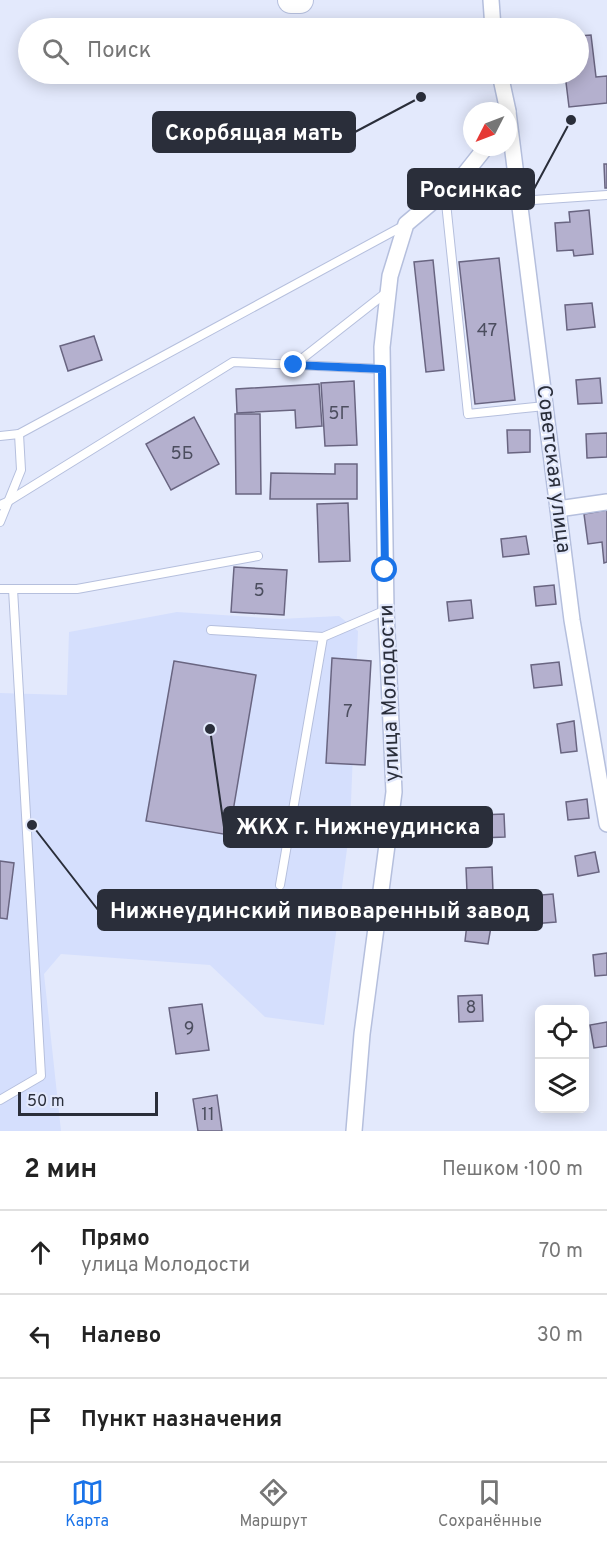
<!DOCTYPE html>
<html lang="ru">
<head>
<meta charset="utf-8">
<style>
	:root { --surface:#fff; --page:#f2f2f2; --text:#222; --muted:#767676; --line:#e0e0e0; --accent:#1a73e8 }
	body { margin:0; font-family:Overpass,sans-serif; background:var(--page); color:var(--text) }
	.controls { position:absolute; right:18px; bottom:18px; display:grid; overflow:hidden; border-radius:9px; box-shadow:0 3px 15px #0003 }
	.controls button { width:54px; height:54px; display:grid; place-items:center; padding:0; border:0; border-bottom:2px solid var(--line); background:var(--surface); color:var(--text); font:30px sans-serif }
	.compass { position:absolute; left:463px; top:102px; width:54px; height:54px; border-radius:50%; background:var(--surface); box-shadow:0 3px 15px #0003; rotate:228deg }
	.scale { position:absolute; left:18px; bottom:15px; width:140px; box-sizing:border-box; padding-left:6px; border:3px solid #2a2e3a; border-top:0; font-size:16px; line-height:21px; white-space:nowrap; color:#2a2e3a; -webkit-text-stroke:4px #e3e9fc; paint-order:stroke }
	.stop { position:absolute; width:18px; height:18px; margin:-14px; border:4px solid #1a73e8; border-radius:50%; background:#fff }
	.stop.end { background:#1a73e8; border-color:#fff; box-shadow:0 2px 6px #0008 }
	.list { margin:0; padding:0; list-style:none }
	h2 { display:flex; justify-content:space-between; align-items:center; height:78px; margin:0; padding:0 24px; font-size:26px }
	h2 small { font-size:20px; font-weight:400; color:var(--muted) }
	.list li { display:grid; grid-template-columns:39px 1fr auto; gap:18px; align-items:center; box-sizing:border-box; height:84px; padding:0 24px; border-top:2px solid var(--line) }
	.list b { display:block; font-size:22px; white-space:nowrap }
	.list p { margin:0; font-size:20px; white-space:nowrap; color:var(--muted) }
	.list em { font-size:20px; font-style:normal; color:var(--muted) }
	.icon { flex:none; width:33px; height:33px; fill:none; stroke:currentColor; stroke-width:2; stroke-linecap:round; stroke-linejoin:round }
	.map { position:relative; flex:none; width:607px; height:1131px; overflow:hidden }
	.search { position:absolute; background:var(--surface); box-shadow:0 3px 15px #0003; left:18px; right:18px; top:18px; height:66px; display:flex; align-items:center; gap:15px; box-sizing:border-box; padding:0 21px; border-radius:33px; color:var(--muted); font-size:22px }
	.sheet { height:330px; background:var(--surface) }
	nav { display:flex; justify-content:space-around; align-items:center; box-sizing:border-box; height:84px; border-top:2px solid var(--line); background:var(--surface); font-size:16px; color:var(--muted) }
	nav a { display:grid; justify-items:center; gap:3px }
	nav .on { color:var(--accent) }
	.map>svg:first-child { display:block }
	.built { fill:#d5dffd }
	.building { fill:#b4b0ce; stroke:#696581; stroke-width:1.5 }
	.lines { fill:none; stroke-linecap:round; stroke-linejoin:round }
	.service-casing { stroke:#b5bfdd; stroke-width:10 }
	.minor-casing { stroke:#b5bfdd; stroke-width:18 }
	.trunk-casing { stroke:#b5bfdd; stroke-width:28 }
	.service { stroke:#fff; stroke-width:8 }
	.minor { stroke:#fff; stroke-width:15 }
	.trunk { stroke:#fff; stroke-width:26 }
	.route { stroke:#1a73e8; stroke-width:8 }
	.labels { text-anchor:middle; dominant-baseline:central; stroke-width:4.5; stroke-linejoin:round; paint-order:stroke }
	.number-label { font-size:18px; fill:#4c4e5f }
	.street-label { font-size:21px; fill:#2a2e3a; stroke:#e3e9fc }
	.leader { fill:none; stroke:#2a2e3a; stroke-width:2 }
	.callout-dot { fill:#2a2e3a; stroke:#e3e9fc; stroke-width:2 }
	.callout { fill:#2a2e3a; stroke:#2a2e3a; stroke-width:2 }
	.callout-label { font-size:22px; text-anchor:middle; font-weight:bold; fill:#fff }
</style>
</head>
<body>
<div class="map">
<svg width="607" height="1131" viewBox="0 0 607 1131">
	<rect width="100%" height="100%" fill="#e3e9fc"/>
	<!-- built -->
	<polygon class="built" points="177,612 280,619 339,616 358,631 350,826 324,1025 265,1017 210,965 61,954 44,974 61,1131 0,1131 0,693 67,695 69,632"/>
	<!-- building -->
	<g class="building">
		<polygon points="591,35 596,77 607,76 607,103 569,107 565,74 578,74 578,36"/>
		<polygon points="604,164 607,164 607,188 605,188"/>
		<polygon points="589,210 593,254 574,256 573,250 557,251 555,223 570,222 569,212"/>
		<polygon points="499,258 515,400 475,404 459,262"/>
		<polygon points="433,260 444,370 426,372 414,262"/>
		<polygon points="592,303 595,327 567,330 565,305"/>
		<polygon points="94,336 102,360 68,371 60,346"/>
		<polygon points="600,378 602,403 578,404 576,380"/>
		<polygon points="354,381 357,445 325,446 321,383"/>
		<polygon points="319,384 322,426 296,428 295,410 237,413 236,389"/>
		<polygon points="235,414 260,414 261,494 236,494"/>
		<polygon points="194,417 219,464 171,490 146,444"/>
		<polygon points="507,430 530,430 530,452 508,453"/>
		<polygon points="607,433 607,457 587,458 586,434"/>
		<polygon points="335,464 357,464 357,499 270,499 271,473 335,474"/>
		<polygon points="348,503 350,561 319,562 317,504"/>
		<polygon points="607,510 607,562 604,563 602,542 588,544 584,514"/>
		<polygon points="526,536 529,554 503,557 501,539"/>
		<polygon points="234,567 287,570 284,615 231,612"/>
		<polygon points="554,585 556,604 536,606 534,587"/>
		<polygon points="471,600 473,618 449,621 447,602"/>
		<polygon points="332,658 371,661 365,765 326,763"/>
		<polygon points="174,661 256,675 229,835 146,821"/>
		<polygon points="559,662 562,685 534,688 531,665"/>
		<polygon points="574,721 577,751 561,753 557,724"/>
		<polygon points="587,799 589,818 568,820 566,802"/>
		<polygon points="504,814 505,837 480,838 479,815"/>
		<polygon points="595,852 599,872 578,876 575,856"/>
		<polygon points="0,861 14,863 7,919 0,918"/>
		<polygon points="492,867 493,892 467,892 466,868"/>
		<polygon points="553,894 556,922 532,924 529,896"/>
		<polygon points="467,924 491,927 488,944 465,941"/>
		<polygon points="607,953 607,975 595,976 593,955"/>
		<polygon points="482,995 483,1021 459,1022 458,996"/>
		<polygon points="202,1004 209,1050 176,1054 169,1008"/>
		<polygon points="607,1022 607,1046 594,1048 590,1025"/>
		<polygon points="217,1095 222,1131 198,1131 193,1099"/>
	</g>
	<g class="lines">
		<!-- service casing -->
		<g class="service-casing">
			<g id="service">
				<polyline points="445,193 468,414 545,406"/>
				<polyline points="519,201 607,195"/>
				<polyline points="294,365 387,292"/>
				<polyline points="0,436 19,434 405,225"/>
				<polyline points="0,505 7,502 233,362 382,369"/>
				<polyline points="0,522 21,470 19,434"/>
				<polyline points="0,589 77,589 258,556"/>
				<polyline points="211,630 323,637"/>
				<polyline points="280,885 323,637 386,610"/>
				<polyline points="0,1100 41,1076 13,589"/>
			</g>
		</g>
		<!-- minor casing -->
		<g class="minor-casing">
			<g id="minor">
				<polyline points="491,0 493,28"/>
				<polyline points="500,74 508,111"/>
				<polyline points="508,112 572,620 607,824"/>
				<polyline points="558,509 607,502"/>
				<polyline points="354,1131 362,1034 394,792 386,610 382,347 390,276 406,224 463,176 486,147"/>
			</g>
		</g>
		<!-- trunk casing -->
		<g class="trunk-casing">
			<polyline id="trunk" points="291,0 300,0"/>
		</g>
		<!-- service -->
		<use href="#service" class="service"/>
		<!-- minor -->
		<use href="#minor" class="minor"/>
		<!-- trunk -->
		<use href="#trunk" class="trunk"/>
	</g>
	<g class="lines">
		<!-- route -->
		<polyline class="route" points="294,365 382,369 385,570"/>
	</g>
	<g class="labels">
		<!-- number labels -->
		<g class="number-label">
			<text x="487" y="331">47</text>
			<text x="339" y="414">5Г</text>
			<text x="182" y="454">5Б</text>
			<text x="259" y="591">5</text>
			<text x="348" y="712">7</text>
			<text x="471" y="1008">8</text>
			<text x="189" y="1029">9</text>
			<text x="208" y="1115">11</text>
		</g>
		<!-- street labels -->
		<g class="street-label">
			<text transform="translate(553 469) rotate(83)">Советская улица</text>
			<text transform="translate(390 693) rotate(-92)">улица Молодости</text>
		</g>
	</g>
	<!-- callouts -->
	<path class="leader" d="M421 97L355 132M571 120L534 189M210 729L224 827M32 825L98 910"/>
	<g class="callout-dot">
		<circle cx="421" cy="97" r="6"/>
		<circle cx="571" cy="120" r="6"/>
		<circle cx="210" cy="729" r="6"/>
		<circle cx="32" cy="825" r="6"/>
	</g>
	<g class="callout">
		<rect x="153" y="112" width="202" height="40" rx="6"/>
		<rect x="408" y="169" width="126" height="40" rx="6"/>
		<rect x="224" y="807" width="268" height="40" rx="6"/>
		<rect x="98" y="890" width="444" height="40" rx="6"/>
	</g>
	<g class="callout-label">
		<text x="254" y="140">Скорбящая мать</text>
		<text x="471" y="197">Росинкас</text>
		<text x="358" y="834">ЖКХ г. Нижнеудинска</text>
		<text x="320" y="918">Нижнеудинский пивоваренный завод</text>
	</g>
</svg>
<div class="controls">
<button><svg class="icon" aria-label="locate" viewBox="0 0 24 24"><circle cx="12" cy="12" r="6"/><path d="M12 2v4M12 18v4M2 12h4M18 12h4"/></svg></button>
<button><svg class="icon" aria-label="layers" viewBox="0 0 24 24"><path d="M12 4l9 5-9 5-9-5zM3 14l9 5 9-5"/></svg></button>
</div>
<svg class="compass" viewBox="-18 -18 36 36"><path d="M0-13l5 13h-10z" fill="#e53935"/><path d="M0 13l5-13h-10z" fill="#767676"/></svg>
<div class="scale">50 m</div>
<div class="stop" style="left:385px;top:570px"></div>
<div class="stop end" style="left:294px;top:365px"></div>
<div class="search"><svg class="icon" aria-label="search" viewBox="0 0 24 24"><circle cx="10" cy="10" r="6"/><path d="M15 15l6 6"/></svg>Поиск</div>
</div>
<section class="sheet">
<h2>2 мин<small>Пешком · 100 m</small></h2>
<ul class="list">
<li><svg class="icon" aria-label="ahead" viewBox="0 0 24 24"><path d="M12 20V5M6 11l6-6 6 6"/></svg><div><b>Прямо</b><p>улица Молодости</p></div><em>70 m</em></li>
<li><svg class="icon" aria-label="left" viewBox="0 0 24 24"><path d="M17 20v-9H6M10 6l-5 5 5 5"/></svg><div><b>Налево</b></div><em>30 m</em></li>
<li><svg class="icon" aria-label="arrive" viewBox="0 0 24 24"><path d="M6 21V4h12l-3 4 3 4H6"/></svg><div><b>Пункт назначения</b></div></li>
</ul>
</section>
<nav>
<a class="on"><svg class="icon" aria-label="map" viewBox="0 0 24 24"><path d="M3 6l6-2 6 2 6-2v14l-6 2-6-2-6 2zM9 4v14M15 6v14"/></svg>Карта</a>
<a><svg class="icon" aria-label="directions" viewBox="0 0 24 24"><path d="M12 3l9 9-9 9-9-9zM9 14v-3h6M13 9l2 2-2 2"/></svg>Маршрут</a>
<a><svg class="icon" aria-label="saved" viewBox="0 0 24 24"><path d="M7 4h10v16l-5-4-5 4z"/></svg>Сохранённые</a>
</nav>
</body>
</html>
